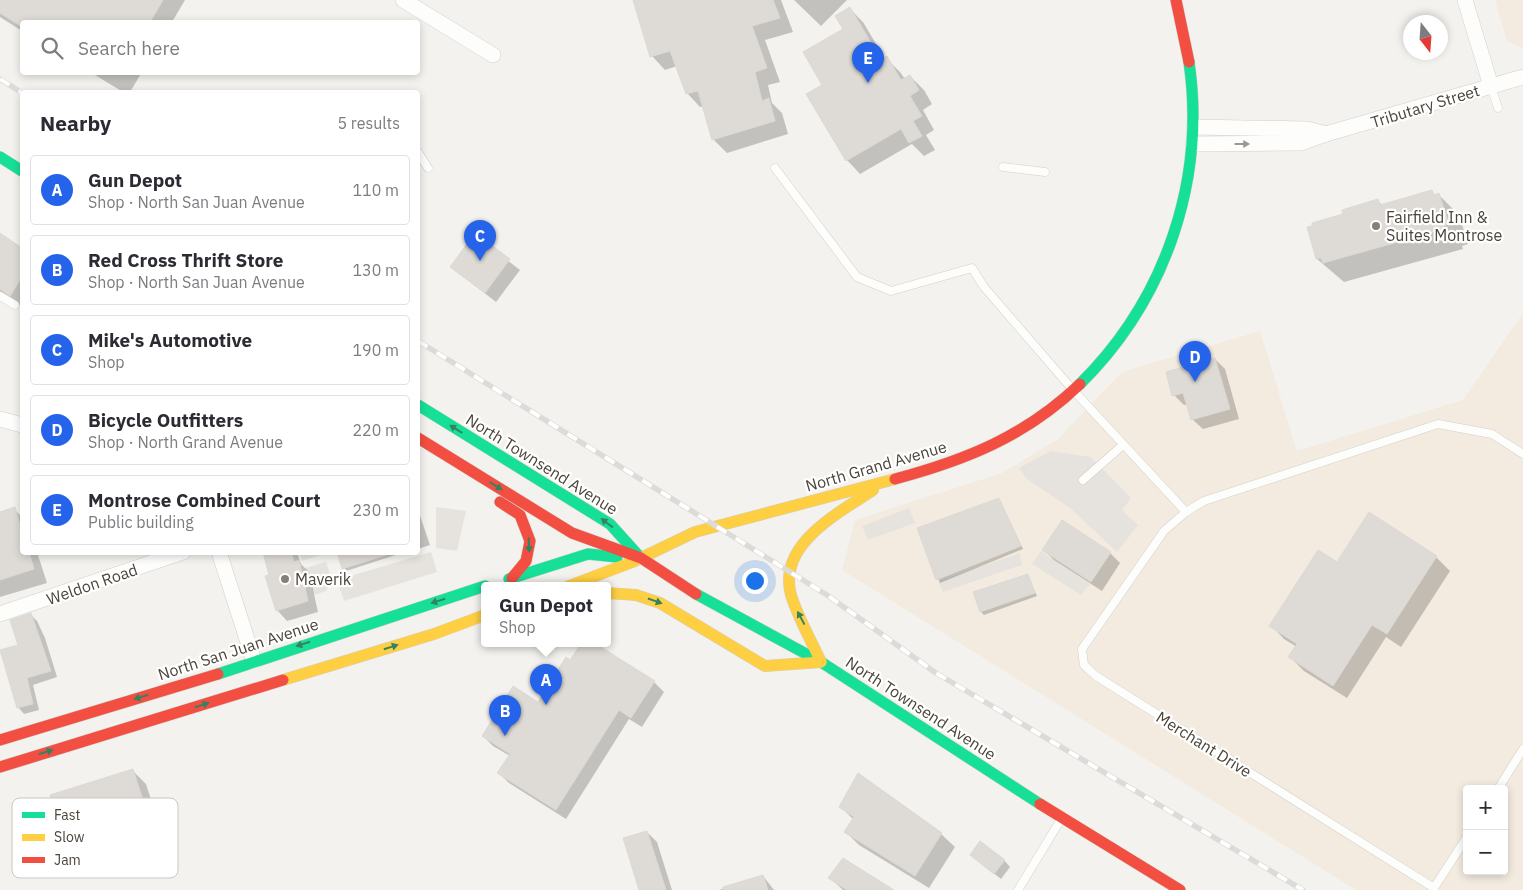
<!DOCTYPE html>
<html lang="en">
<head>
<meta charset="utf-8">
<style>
	:root { --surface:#fff; --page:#f2f2f3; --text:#2b2b33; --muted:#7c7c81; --line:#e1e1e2; --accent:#2563eb }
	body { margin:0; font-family:"IBM Plex Sans",sans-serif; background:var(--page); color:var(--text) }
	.controls { position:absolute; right:15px; bottom:15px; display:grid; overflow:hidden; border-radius:5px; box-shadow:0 2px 8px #0003 }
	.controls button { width:45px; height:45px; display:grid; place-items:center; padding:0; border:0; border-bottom:1px solid var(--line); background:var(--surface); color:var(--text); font:25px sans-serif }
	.compass { position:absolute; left:1403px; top:15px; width:45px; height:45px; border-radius:50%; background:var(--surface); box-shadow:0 2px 8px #0003; rotate:163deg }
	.you { position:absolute; left:754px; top:580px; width:18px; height:18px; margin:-12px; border:4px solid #fff; border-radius:50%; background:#1a73e8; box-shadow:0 0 0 8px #1a73e833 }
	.badge { display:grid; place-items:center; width:32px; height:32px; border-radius:50%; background:var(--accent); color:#fff; font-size:16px; font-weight:700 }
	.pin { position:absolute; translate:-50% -41px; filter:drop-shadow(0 1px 2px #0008) }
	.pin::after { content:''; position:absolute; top:26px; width:18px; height:15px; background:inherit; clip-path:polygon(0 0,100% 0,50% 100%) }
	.popup { position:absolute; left:481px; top:582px; width:130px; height:65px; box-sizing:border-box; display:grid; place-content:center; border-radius:5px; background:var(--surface); filter:drop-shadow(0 1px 4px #0005); font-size:16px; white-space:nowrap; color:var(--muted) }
	.popup b { font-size:19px; color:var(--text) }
	.popup::after { content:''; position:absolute; left:50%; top:100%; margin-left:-10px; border:10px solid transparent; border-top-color:var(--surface) }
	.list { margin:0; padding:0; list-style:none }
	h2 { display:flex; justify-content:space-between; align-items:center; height:65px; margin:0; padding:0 20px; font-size:21px }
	h2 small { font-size:16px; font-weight:400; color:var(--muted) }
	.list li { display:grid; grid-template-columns:32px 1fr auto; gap:15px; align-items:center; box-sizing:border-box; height:70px; margin:0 10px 10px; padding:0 10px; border:1px solid var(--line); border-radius:5px }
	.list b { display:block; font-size:19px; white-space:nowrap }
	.list p { margin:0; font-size:16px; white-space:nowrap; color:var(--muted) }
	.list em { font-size:16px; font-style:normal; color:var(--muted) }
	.icon { flex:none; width:28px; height:28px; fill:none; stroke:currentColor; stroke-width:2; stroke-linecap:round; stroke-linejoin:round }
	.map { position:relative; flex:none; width:1523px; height:890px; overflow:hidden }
	.search { position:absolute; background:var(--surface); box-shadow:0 2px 8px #0003; left:20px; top:20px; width:400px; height:55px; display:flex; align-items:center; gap:12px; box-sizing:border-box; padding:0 18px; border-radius:5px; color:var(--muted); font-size:19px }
	.panel { position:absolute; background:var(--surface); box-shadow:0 2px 8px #0003; left:20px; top:90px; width:400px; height:465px; border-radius:5px }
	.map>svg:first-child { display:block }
	.commercial { fill:#f3ebdf; fill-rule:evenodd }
	.parking { fill:#e6e3df }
	.shadow { fill:#0003 }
	.building { fill:#dedbd6; stroke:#dcd9d4 }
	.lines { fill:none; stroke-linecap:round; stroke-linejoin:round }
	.lane-casing { stroke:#d2d0cb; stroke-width:9 }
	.street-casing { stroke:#d2d0cb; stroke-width:16 }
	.fast-casing { stroke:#d3cfc5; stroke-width:12 }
	.slow-casing { stroke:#d3cfc5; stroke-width:12 }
	.jam-casing { stroke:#d3cfc5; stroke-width:12 }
	.lane { stroke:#fdfdfc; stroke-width:8 }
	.street { stroke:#fdfdfc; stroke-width:15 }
	.fast { stroke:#16e098; stroke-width:11 }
	.slow { stroke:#ffcf43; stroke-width:11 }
	.jam { stroke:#f24e42; stroke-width:11 }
	.rail-casing { stroke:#dbdbda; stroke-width:5.5 }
	.rail { stroke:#fff; stroke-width:4; stroke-dasharray:11; stroke-linecap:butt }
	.oneway { fill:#9b9791 }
	.oneway2 { fill:#36825f }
	.poi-dot { fill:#868178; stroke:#fff; stroke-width:2 }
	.labels { text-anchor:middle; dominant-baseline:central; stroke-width:4.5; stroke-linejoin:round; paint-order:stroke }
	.street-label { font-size:16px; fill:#4b4439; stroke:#fff }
	.poi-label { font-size:16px; fill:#4b4439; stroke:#fff; text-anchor:start }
	.key { fill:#fff; stroke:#c9c7c4; stroke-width:1 }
	.key-label { font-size:14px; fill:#4b4439 }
</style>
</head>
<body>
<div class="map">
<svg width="1523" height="890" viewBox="0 0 1523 890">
	<rect width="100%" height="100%" fill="#f4f2ee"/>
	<!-- commercial -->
	<g class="commercial">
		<polygon points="1495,0 1523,0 1523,48 1507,41"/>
		<path d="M1523,313V890H1356L842,570L855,520L1002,473L1057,440L1122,372L1260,331L1297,451L1463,400ZM1467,789H1504V871H1467Z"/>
	</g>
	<!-- parking -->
	<g class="parking">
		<polygon points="1051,451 1091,457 1131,498 1122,510 1138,525 1117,552 1070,508 1027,479 1019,468"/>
		<polygon points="436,507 466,511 457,551 436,548"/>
		<polygon points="909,508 915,523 868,540 862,526"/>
		<polygon points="1041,551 1090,584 1081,595 1032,564"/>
		<polygon points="431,552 437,572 344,601 337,580"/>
		<polygon points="299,553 323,553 324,554 302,561"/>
		<polygon points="1020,553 1022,565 943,592 938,581"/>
		<polygon points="326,562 332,579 326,591 314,595 305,568"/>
	</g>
	<!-- shadow -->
	<g class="shadow">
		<polygon points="0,0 185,0 172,22 22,22 22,31 0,17"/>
		<polygon points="634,0 781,0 793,32 765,40 780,82 768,85 772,103 782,113 788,134 727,153 713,139 704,106 700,107 687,93 677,66 665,70 652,56"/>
		<polygon points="794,0 847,0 821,26"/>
		<polygon points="850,9 863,22 885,59 886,58 900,72 905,79 910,76 924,90 932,104 923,110 934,130 926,135 935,150 924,156 912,144 860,174 847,160 824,85 845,30"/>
		<polygon points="90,72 142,72 130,92 123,92"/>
		<polygon points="1432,192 1436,196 1439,195 1459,215 1468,244 1462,246 1463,249 1344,282 1317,259 1345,215 1378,201 1383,206"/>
		<polygon points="0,235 22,249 22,307 0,292"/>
		<polygon points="475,235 520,270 496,302 451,267"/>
		<polygon points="1215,359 1225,369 1239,419 1203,429 1192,419 1188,404 1184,405 1174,395"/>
		<polygon points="999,499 1023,549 940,583 919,528"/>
		<polygon points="14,509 22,517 22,552 37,552 47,583 0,597 0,513"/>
		<polygon points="418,510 430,545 418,549"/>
		<polygon points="1369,514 1436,557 1450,571 1401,647 1386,637 1347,698 1304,671 1290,657 1297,647 1284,639 1271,625 1337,563"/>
		<polygon points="1044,550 1110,553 1120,563 1102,591 1054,560"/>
		<polygon points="264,552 297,552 301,564 309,572 318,612 287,621 277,610 271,576"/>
		<polygon points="339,552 405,552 346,571"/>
		<polygon points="1027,575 1037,596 984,615 981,612"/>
		<polygon points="31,615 37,621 45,638 57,677 33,685 39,710 24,714 18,707 20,646"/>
		<polygon points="582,644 593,644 654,682 664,692 642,727 629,719 566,819 509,783 499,773 510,756 493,746 483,736 538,704"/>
		<polygon points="132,770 146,784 167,849 141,856 137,852 84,869 70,855"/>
		<polygon points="840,806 941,834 955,847 929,888 859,845 846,832 854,820"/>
		<polygon points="647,832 657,842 672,890 641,890"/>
		<polygon points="971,855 1004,860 1010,867 1001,879"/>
		<polygon points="763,876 774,890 719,890"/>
		<polygon points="830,878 889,890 843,890"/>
	</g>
	<!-- building -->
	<g class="building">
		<polygon points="0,0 163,0 150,22 22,22 22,27 0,13"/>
		<polygon points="633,0 773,0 780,18 752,26 767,68 755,72 762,101 769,98 775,121 712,140 698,91 686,94 670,51 650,57"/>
		<polygon points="850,7 881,60 887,56 901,80 910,75 919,90 910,96 922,116 913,121 922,136 909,143 901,129 846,161 806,94 822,85 803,52 843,29 835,16"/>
		<polygon points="1432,190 1434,195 1439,193 1449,224 1443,226 1444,229 1323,263 1321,258 1316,259 1307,227 1312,226 1312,223 1343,214 1342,210 1378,199 1380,205"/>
		<polygon points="0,233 22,248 22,277 10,296 0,289"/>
		<polygon points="475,233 510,259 485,293 450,267"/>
		<polygon points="1215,358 1230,409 1191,420 1183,393 1172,396 1166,372"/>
		<polygon points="999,498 1021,546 936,580 917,528"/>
		<polygon points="15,507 22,533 22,552 29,552 34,569 0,580 0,512"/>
		<polygon points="1369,512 1437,556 1387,634 1372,625 1333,686 1288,657 1297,644 1269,626 1318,550 1337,562"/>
		<polygon points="1062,520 1111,552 1091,582 1042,550"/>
		<polygon points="263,552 291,552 294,562 299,560 308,601 276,611 265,576 269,575"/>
		<polygon points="337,552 385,552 386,555 342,569"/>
		<polygon points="1028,574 1035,593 980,612 973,592"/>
		<polygon points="31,613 51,671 27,678 33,704 17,708 0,650 18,645 10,620"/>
		<polygon points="581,644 596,644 655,681 631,718 619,710 556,810 497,773 510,754 482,736 513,686 538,702 566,657 570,660"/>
		<polygon points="133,769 154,835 127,844 125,838 69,856 50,795"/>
		<polygon points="858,773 942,833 915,876 844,832 854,817 839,807"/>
		<polygon points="647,831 666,890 639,890 623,838"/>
		<polygon points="980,841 1005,860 994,874 970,855"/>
		<polygon points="843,858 894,890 847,890 828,878"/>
		<polygon points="763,875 768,890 723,890 723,887"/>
	</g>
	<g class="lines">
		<!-- lane casing -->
		<g class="lane-casing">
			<g id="lane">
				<polyline points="1491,86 1498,108"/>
				<polyline points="418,152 428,168"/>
				<polyline points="1003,167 1045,172"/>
				<polyline points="775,168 857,277 891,291 972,268 984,287 1073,390 1186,512"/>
				<polyline points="0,296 15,305"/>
				<polyline points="1083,480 1123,445"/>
				<polyline points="1498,789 1523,749"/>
				<polyline points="1434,888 1096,676 1084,665 1082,649 1164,531 1186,512 1204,501 1438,424 1492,434 1523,454"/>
				<polyline points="1434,888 1467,837"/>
				<polyline points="1018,890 1060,821"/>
			</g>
		</g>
		<!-- street casing -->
		<g class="street-casing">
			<g id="street">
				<polyline points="403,0 493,55"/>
				<polyline points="1465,0 1491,86"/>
				<polyline points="1194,127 1307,129 1326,134"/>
				<polyline points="1193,144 1301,143 1326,134 1523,77"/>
				<polyline points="0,419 22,425"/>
				<polyline points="219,552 254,661"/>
				<polyline points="0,614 183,552"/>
			</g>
		</g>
		<!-- fast casing -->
		<g class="fast-casing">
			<g id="fast">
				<polyline points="0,157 22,171"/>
				<path d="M1080,384C1166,299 1206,180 1189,62"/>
				<polyline points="418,405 610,524 638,555"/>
				<polyline points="509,579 588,554 617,557"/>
				<polyline points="696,594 821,662 1040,804"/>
				<polyline points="218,674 485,586"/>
			</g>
		</g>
		<!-- slow casing -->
		<g class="slow-casing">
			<g id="slow">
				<polyline points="641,558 695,532 895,479"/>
				<polyline points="569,586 635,561"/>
				<polyline points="607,593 636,595 660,603 765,666 821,662"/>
				<path d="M821,662C811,640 798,618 791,595C777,544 839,513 873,490"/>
				<polyline points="283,680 434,634 485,615"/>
			</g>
		</g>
		<!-- jam casing -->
		<g class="jam-casing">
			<g id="jam">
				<polyline points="1176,0 1189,62"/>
				<polyline points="418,438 572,533 641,558 696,594"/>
				<path d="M895,479C966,460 1026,436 1080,384"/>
				<polyline points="500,502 520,515 530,541 526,561 512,578"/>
				<polyline points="0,740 218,674"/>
				<polyline points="0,767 283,680"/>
				<polyline points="1040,804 1180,890"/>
			</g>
		</g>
		<!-- lane -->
		<use href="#lane" class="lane"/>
		<!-- street -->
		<use href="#street" class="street"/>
		<!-- fast -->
		<use href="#fast" class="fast"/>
		<!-- slow -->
		<use href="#slow" class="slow"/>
		<!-- jam -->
		<use href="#jam" class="jam"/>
		<!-- rail casing -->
		<g class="rail-casing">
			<g id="rail">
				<polyline points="0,79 22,93"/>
				<polyline points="418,341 827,595 936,673 1303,890"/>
			</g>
		</g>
		<!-- rail -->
		<use href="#rail" class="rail"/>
	</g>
	<!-- one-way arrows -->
	<defs><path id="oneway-solid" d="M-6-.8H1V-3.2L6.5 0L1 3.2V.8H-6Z" transform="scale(1.25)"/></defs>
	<use class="oneway" href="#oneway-solid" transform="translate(1242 144)"/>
	<g class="oneway2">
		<use href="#oneway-solid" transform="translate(456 429) rotate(-148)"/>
		<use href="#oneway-solid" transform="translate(496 486) rotate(32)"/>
		<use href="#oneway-solid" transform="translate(607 523) rotate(-143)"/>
		<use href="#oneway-solid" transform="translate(529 545) rotate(88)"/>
		<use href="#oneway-solid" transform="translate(438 601) rotate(162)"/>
		<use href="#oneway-solid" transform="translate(655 601) rotate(19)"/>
		<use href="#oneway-solid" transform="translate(801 618) rotate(-118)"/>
		<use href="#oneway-solid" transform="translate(303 644) rotate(162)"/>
		<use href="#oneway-solid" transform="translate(391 647) rotate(-17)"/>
		<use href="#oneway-solid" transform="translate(141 697) rotate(163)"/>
		<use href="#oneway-solid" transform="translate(202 705) rotate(-17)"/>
		<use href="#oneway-solid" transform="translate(46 752) rotate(-17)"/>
	</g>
	<!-- markers -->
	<g class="poi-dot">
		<circle cx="1376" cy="226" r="5"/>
		<circle cx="285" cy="579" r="5"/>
	</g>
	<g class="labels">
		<!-- street labels -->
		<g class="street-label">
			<text transform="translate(1425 106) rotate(-17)">Tributary Street</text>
			<text transform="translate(542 464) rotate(32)">North Townsend Avenue</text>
			<text transform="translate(876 466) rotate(-16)">North Grand Avenue</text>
			<text transform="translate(92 584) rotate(-19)">Weldon Road</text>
			<text transform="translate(238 649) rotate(-18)">North San Juan Avenue</text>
			<text transform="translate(921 708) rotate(33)">North Townsend Avenue</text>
			<text transform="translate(1204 744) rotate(32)">Merchant Drive</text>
		</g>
		<!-- poi labels -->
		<g class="poi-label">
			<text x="1386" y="217">Fairfield Inn &amp;<tspan x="1386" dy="18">Suites Montrose</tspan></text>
			<text x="295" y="579">Maverik</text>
		</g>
	</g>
	<!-- legend -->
	<rect x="12" y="798" width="166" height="80" rx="8" class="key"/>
	<rect x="22" y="812" width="23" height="6" fill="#16e098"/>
	<rect x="22" y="834" width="23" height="7" fill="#ffcf43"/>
	<rect x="22" y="857" width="23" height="6" fill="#f24e42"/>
	<g class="key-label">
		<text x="54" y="820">Fast</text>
		<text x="54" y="842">Slow</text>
		<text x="54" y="865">Jam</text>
	</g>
</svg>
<div class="controls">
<button>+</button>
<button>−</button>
</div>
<svg class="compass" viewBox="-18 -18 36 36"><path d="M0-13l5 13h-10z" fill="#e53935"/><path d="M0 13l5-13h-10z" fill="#7c7c81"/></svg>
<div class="you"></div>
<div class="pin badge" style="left:546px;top:705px">A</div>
<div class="popup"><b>Gun Depot</b>Shop</div>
<div class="pin badge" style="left:505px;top:736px">B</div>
<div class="pin badge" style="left:480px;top:261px">C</div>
<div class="pin badge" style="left:1195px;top:382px">D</div>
<div class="pin badge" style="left:868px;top:83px">E</div>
<div class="search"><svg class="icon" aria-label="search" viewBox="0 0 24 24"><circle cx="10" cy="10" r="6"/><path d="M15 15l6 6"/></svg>Search here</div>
<section class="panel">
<h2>Nearby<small>5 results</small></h2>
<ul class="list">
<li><span class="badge">A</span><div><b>Gun Depot</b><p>Shop · North San Juan Avenue</p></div><em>110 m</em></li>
<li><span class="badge">B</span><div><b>Red Cross Thrift Store</b><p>Shop · North San Juan Avenue</p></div><em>130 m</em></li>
<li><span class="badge">C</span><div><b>Mike's Automotive</b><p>Shop</p></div><em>190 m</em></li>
<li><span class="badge">D</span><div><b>Bicycle Outfitters</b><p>Shop · North Grand Avenue</p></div><em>220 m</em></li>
<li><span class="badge">E</span><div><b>Montrose Combined Court</b><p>Public building</p></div><em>230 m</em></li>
</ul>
</section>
</div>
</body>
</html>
